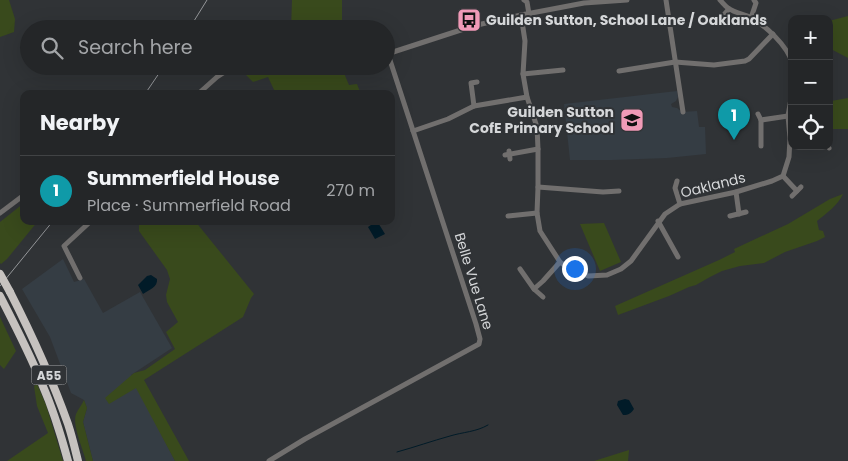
<!DOCTYPE html>
<html lang="en">
<head>
<meta charset="utf-8">
<style>
	:root { --surface:#242628; --page:#2c2e30; --text:#f1f3f6; --muted:#a3a5a8; --line:#414345; --accent:#f09ab7 }
	body { margin:0; font-family:Poppins,sans-serif; background:var(--page); color:var(--text) }
	.controls { position:absolute; right:15px; top:15px; display:grid; overflow:hidden; border-radius:10px; box-shadow:0 5px 20px #0002 }
	.controls button { width:45px; height:45px; display:grid; place-items:center; padding:0; border:0; border-bottom:1px solid var(--line); background:var(--surface); color:var(--text); font:25px sans-serif }
	.you { position:absolute; left:574px; top:268px; width:18px; height:18px; margin:-12px; border:4px solid #fff; border-radius:50%; background:#1a73e8; box-shadow:0 0 0 8px #1a73e833 }
	.badge { display:grid; place-items:center; width:32px; height:32px; border-radius:50%; background:var(--accent); color:#fff; font-size:16px; font-weight:700 }
	.pin { position:absolute; translate:-50% -41px; filter:drop-shadow(0 1px 2px #0008) }
	.pin::after { content:''; position:absolute; top:26px; width:18px; height:15px; background:inherit; clip-path:polygon(0 0,100% 0,50% 100%) }
	.list { margin:0; padding:0; list-style:none }
	h2 { display:flex; justify-content:space-between; align-items:center; height:65px; margin:0; padding:0 20px; font-size:21px }
	h2 small { font-size:16px; font-weight:400; color:var(--muted) }
	.list li { display:grid; grid-template-columns:32px 1fr auto; gap:15px; align-items:center; box-sizing:border-box; height:70px; padding:0 20px; border-top:1px solid var(--line) }
	.list b { display:block; font-size:19px; white-space:nowrap }
	.list p { margin:0; font-size:16px; white-space:nowrap; color:var(--muted) }
	.list em { font-size:16px; font-style:normal; color:var(--muted) }
	.icon { flex:none; width:28px; height:28px; fill:none; stroke:currentColor; stroke-width:2; stroke-linecap:round; stroke-linejoin:round }
	.map { position:relative; flex:none; width:848px; height:461px; overflow:hidden }
	.search { position:absolute; background:var(--surface); box-shadow:0 5px 20px #0002; left:20px; top:20px; width:375px; height:55px; display:flex; align-items:center; gap:12px; box-sizing:border-box; padding:0 18px; border-radius:28px; color:var(--muted); font-size:19px }
	.panel { position:absolute; background:var(--surface); box-shadow:0 5px 20px #0002; left:20px; top:90px; width:375px; height:135px; border-radius:10px }
	.map>svg:first-child { display:block }
	.built { fill:#353d44 }
	.green { fill:#394a1c }
	.water { fill:#011b28 }
	.lines { fill:none; stroke-linecap:round; stroke-linejoin:round }
	.stream { stroke:#011b28; stroke-width:1 }
	.minor { stroke:#716f6e; stroke-width:5 }
	.highway { stroke:#c6c2bf; stroke-width:8 }
	.rail { stroke:#95979a; stroke-width:1 }
	.highway-bridge { stroke:#c6c2bf; stroke-width:8 }
	.labels { text-anchor:middle; dominant-baseline:central; stroke-width:4; stroke-linejoin:round; paint-order:stroke }
	.shield { fill:#303336; stroke:#a4a6a8; stroke-width:1 }
	.shield-label { font-size:12px; font-weight:bold; fill:#d5d7d9 }
	.poi-label { font-size:14px; font-weight:bold; fill:#d5d7d9; stroke:#303336; text-anchor:start }
	.street-label { font-size:14px; fill:#d5d7d9; stroke:#303336 }
</style>
</head>
<body>
<div class="map">
<svg width="848" height="461" viewBox="0 0 848 461">
	<rect width="100%" height="100%" fill="#303336"/>
	<!-- built -->
	<g class="built">
		<polygon points="677,91 678,97 676,101 671,104 672,107 677,108 682,112 697,111 699,127 705,127 706,154 667,158 612,160 570,160 564,104"/>
		<polygon points="63,259 74,282 84,279 103,313 140,292 172,348 131,375 175,461 93,461 83,422 87,408 84,400 71,393 50,337 22,289"/>
	</g>
	<!-- green -->
	<g class="green">
		<polygon points="0,0 9,0 15,19 14,32 0,37"/>
		<polygon points="292,0 342,0 342,29 291,29"/>
		<polygon points="848,16 848,58 829,48 829,21"/>
		<polygon points="246,66 341,66 349,85 357,84 361,94 276,94 268,77 253,82 245,74 245,67"/>
		<polygon points="848,98 848,129 829,129 829,125 833,116 831,101"/>
		<path d="M843,194C838,205 827,213 817,221L819,230L823,231L825,237L817,241L785,252L764,263L740,266L722,271L710,277L696,285L689,287L669,296L618,315L615,306L719,260L735,252L734,249L788,224L830,199Z"/>
		<polygon points="24,203 24,221 38,221 7,259 1,264 0,263 0,222"/>
		<polygon points="139,221 195,221 254,294 251,298 243,317 144,380 189,461 175,461 136,388 109,404 105,398 134,373 145,370 175,349 166,332 178,322 167,302 166,295 170,279 167,270 139,231"/>
		<polygon points="604,223 621,262 600,271 580,224"/>
		<polygon points="0,317 16,351 4,369 0,365"/>
		<polygon points="37,384 46,405 63,461 7,461 48,433 37,406 34,386"/>
		<path d="M84,400L87,408L83,422L93,461H86C83,449 72,425 76,414C78,409 82,405 84,400Z"/>
		<polygon points="629,450 628,461 594,461"/>
	</g>
	<!-- water -->
	<g class="water">
		<polygon points="377,221 385,234 375,239 368,227"/>
		<path d="M151,275L157,279C158,287 149,290 143,294L138,285L147,276Z"/>
		<path d="M625,399L629,400L634,409C631,413 629,415 623,415L617,405L618,401Z"/>
	</g>
	<g class="lines">
		<!-- stream -->
		<path class="stream" d="M397,452C415,447 432,441 450,436C463,432 476,432 488,425"/>
		<!-- minor -->
		<g class="minor">
			<polyline points="524,0 527,2 529,14"/>
			<polyline points="666,0 683,112"/>
			<path d="M720,0C723,3 725,6 728,8C735,13 743,14 750,17C765,25 788,46 792,63"/>
			<polyline points="521,15 525,41 523,74 527,97 537,127 538,149 538,187 537,213 540,231 560,262 571,270 588,276 607,275 621,269 631,261 665,214 680,204 736,192 772,181 783,176 789,157 790,138 788,116 792,93"/>
			<polyline points="751,18 756,3 754,0"/>
			<polyline points="716,24 729,9"/>
			<polyline points="387,54 473,26 521,15 584,3 627,0"/>
			<polyline points="619,71 675,62 714,65 745,61 749,59 773,34"/>
			<polyline points="523,74 563,70"/>
			<polyline points="477,82 471,83 474,106 527,97"/>
			<polyline points="198,94 217,77 234,66"/>
			<polyline points="758,114 761,120 788,116"/>
			<polyline points="413,131 448,119 474,106"/>
			<polyline points="761,146 761,120"/>
			<polyline points="828,146 829,148"/>
			<polyline points="509,151 510,159"/>
			<polyline points="505,155 538,149"/>
			<polyline points="783,176 797,191"/>
			<polyline points="677,181 675,188 680,204"/>
			<polyline points="538,187 603,192 619,191"/>
			<polyline points="736,192 739,214"/>
			<polyline points="792,196 801,187"/>
			<polyline points="0,213 24,195"/>
			<polyline points="508,216 537,213"/>
			<polyline points="730,216 746,212"/>
			<polyline points="658,221 678,257"/>
			<polyline points="520,269 534,289"/>
			<polyline points="80,278 64,246 91,221"/>
			<polyline points="543,297 534,289 543,281 560,262"/>
			<polyline points="269,461 305,439 479,344 480,339 476,324 388,54"/>
		</g>
		<!-- highway -->
		<g class="highway">
			<path d="M10,292C32,335 52,379 68,424C72,436 75,449 78,461"/>
			<path d="M0,296C15,325 30,354 42,384C53,409 61,435 68,461"/>
		</g>
		<!-- rail -->
		<g class="rail">
			<polyline points="189,29 207,0"/>
			<polyline points="145,94 164,66"/>
			<polyline points="0,286 53,221"/>
		</g>
		<!-- highway-bridge -->
		<polyline class="highway-bridge" points="0,274 10,292"/>
	</g>
	<!-- icons -->
	<defs>
		<g id="bus-square" transform="scale(1.25)"><rect x="-9" y="-9" width="18" height="18" rx="4" fill="#f09ab7" stroke="#303336"/><path d="M-5-6H5V4H4V6H2V4H-2V6H-4V4H-5ZM-3.5-4V0h7V-4ZM-3.5 1.2v1.5H-2V1.2ZM2 1.2v1.5H3.5V1.2Z" fill="#111"/></g>
		<g id="school-square" transform="scale(1.25)"><rect x="-9" y="-9" width="18" height="18" rx="4" fill="#f09ab7" stroke="#303336"/><path d="M0-5L7-2L0 1L-7-2ZM-4 1L0 2.5L4 1V4Q0 6-4 4Z" fill="#111"/></g>
	</defs>
	<g fill-rule="evenodd">
		<use href="#bus-square" x="469" y="20"/>
		<use href="#school-square" x="632" y="120"/>
	</g>
	<g class="labels">
		<!-- shield labels -->
		<rect class="shield" x="31.5" y="365.5" width="35" height="19" rx="4"/>
		<g class="shield-label">
			<text x="49" y="375">A55</text>
		</g>
		<!-- poi labels -->
		<g class="poi-label">
			<text x="486" y="20">Guilden Sutton, School Lane / Oaklands</text>
			<text x="614" y="112" text-anchor="end">Guilden Sutton<tspan x="614" dy="16">CofE Primary School</tspan></text>
		</g>
		<!-- street labels -->
		<g class="street-label">
			<text transform="translate(713 185) rotate(-14)">Oaklands</text>
			<text transform="translate(474 281) rotate(73)">Belle Vue Lane</text>
		</g>
	</g>
</svg>
<div class="controls">
<button>+</button>
<button>−</button>
<button><svg class="icon" aria-label="locate" viewBox="0 0 24 24"><circle cx="12" cy="12" r="6"/><path d="M12 2v4M12 18v4M2 12h4M18 12h4"/></svg></button>
</div>
<div class="you"></div>
<div class="pin badge" style="left:734px;top:140px;background:#0f9aa8">1</div>
<div class="search"><svg class="icon" aria-label="search" viewBox="0 0 24 24"><circle cx="10" cy="10" r="6"/><path d="M15 15l6 6"/></svg>Search here</div>
<section class="panel">
<h2>Nearby<small></small></h2>
<ul class="list">
<li><span class="badge" style="background:#0f9aa8">1</span><div><b>Summerfield House</b><p>Place · Summerfield Road</p></div><em>270 m</em></li>
</ul>
</section>
</div>
</body>
</html>
